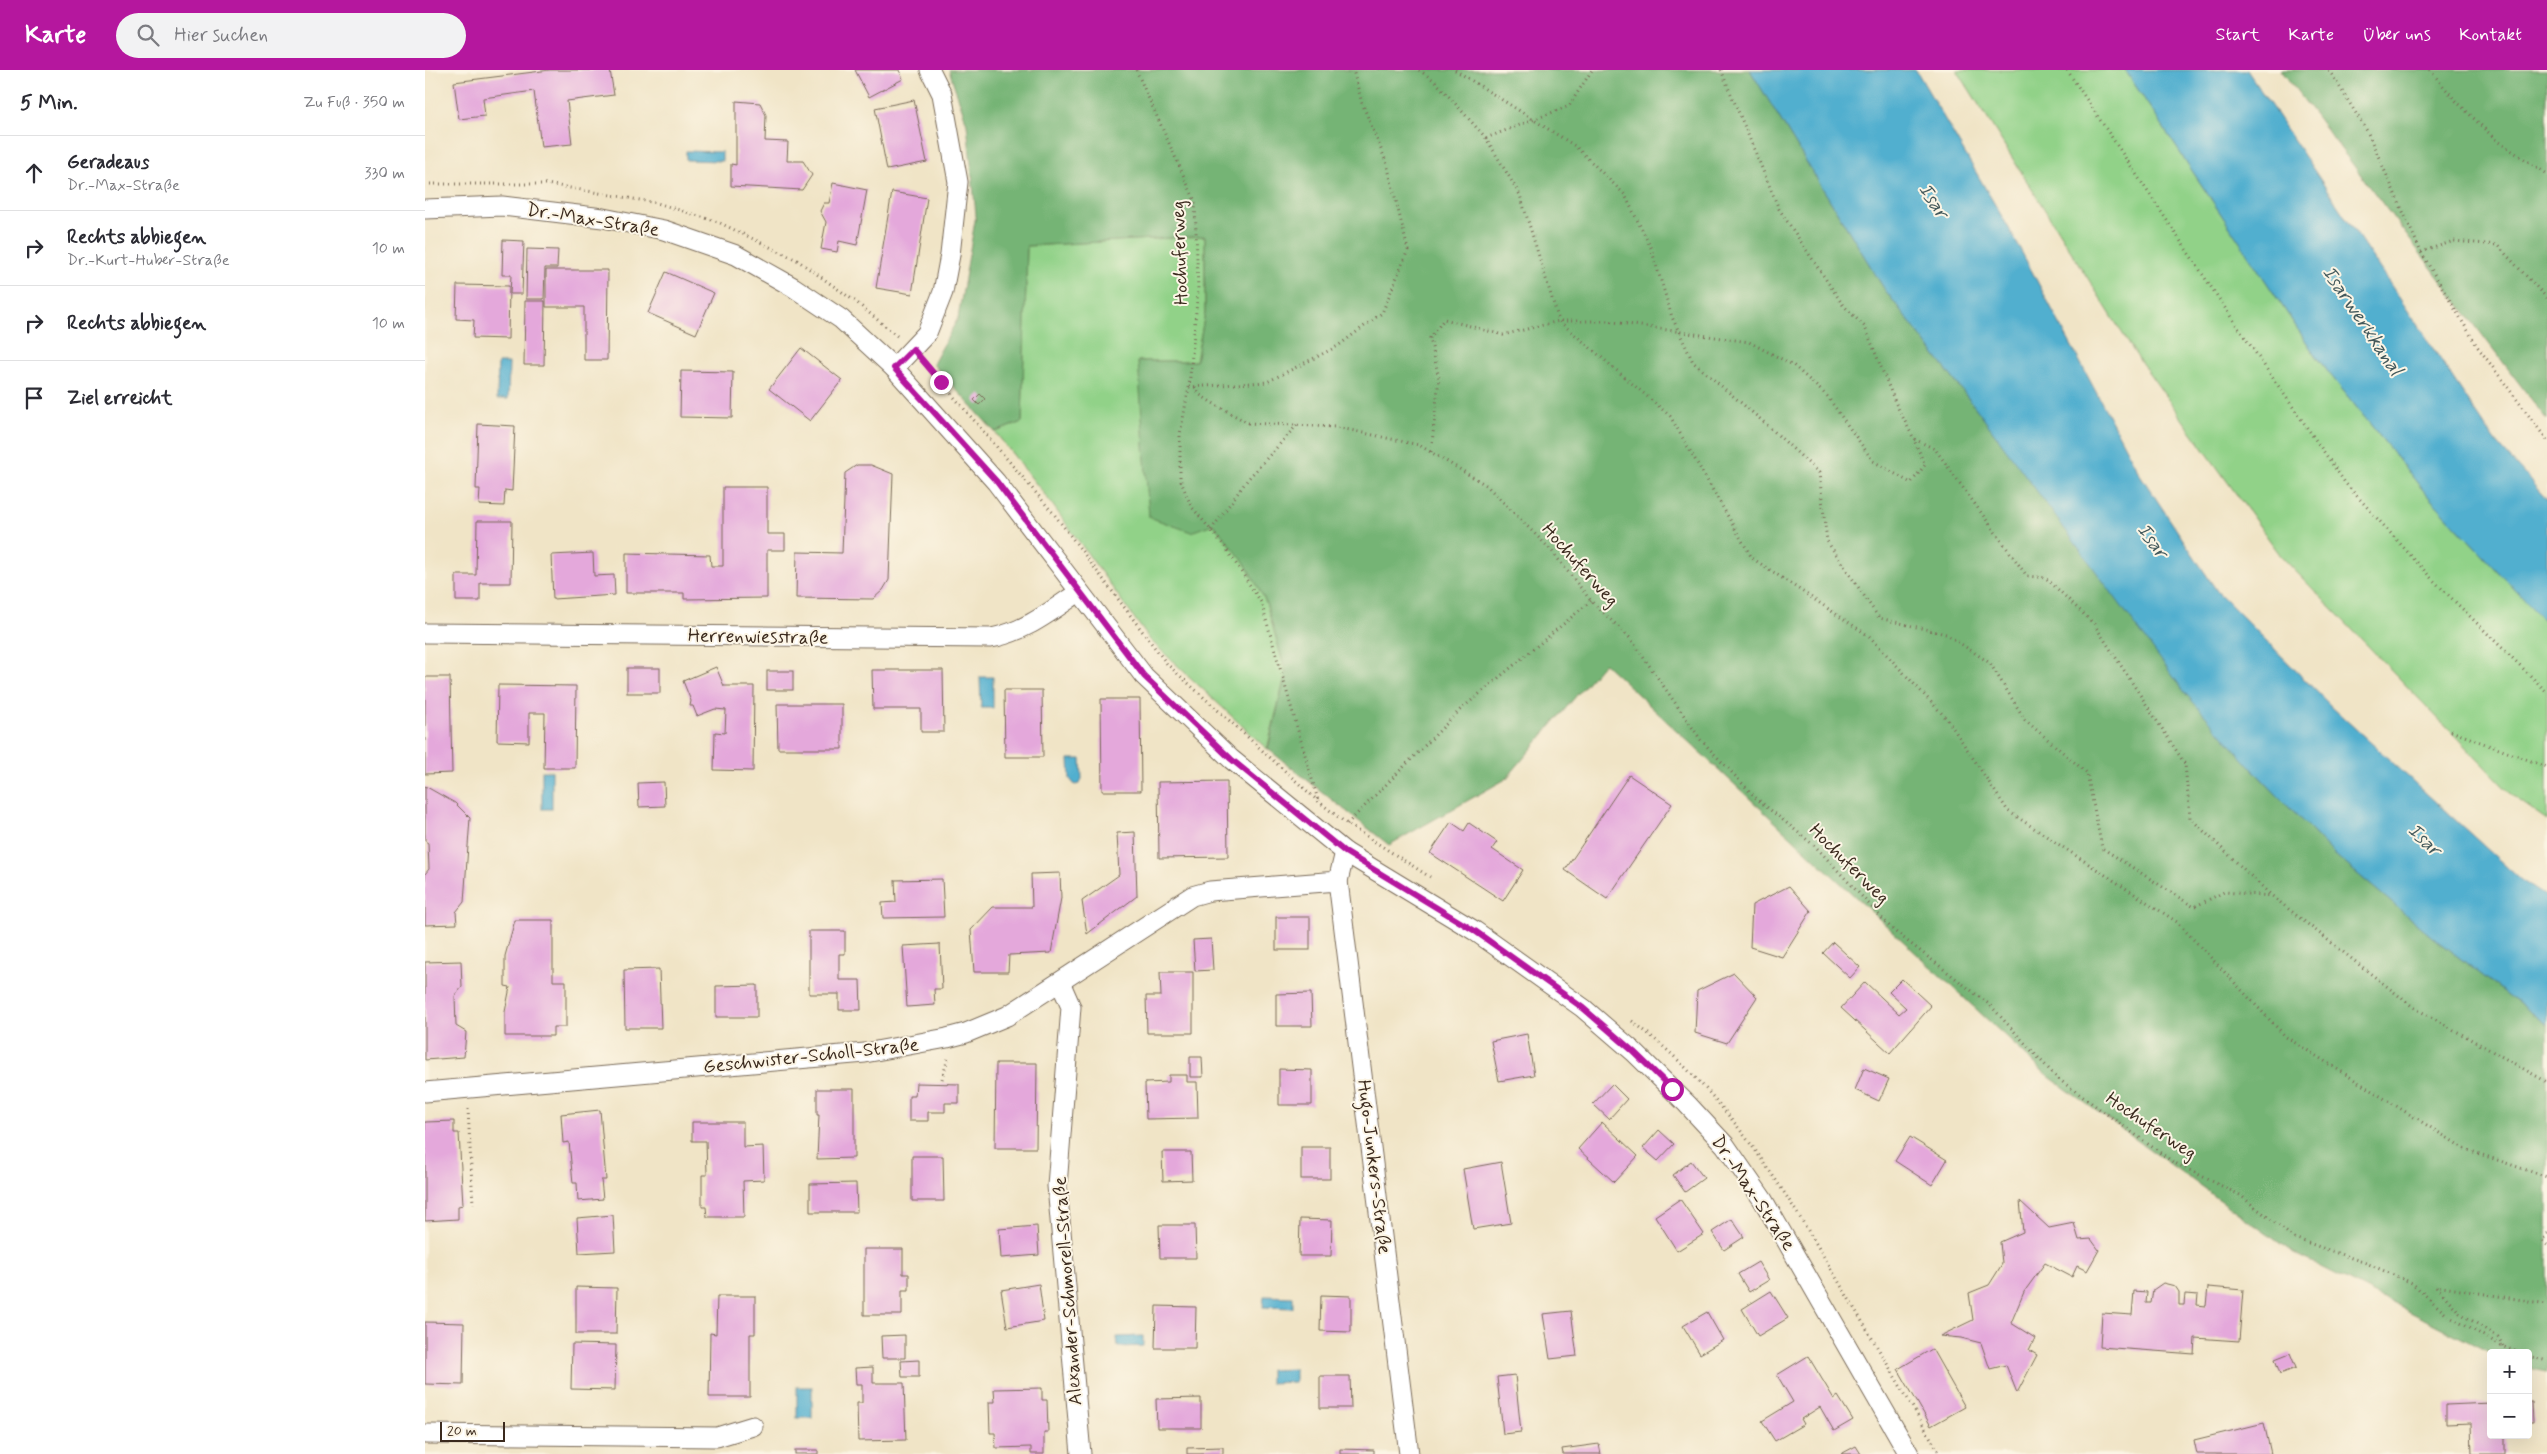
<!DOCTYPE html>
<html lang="de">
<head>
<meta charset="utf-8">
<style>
	:root { --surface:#fff; --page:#f2f2f3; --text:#2b2b33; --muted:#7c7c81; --line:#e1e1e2; --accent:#b5179e }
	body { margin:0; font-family:Mynerve,sans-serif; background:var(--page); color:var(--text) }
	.controls { position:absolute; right:15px; bottom:15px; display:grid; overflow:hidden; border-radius:5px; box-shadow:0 5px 20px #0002 }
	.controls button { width:45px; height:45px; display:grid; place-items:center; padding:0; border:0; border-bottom:1px solid var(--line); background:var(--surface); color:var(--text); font:25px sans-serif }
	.scale { position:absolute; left:15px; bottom:12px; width:65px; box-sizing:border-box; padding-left:5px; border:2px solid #3b2a1e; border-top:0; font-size:14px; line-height:18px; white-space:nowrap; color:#3b2a1e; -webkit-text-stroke:4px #fcf5e5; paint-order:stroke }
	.stop { position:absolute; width:15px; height:15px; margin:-11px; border:4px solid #b5179e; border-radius:50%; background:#fff }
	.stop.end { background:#b5179e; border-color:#fff; box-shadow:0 1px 5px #0008 }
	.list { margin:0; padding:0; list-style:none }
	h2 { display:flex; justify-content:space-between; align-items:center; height:65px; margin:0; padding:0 20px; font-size:21px }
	h2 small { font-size:16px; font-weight:400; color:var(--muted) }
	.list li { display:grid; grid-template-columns:32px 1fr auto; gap:15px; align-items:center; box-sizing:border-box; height:75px; padding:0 20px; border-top:1px solid var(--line) }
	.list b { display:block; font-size:19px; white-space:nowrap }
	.list p { margin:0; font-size:16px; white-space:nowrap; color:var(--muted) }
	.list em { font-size:16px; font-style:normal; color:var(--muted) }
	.icon { flex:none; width:28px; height:28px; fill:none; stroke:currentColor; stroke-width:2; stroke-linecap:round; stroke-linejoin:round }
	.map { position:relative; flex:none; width:2122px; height:1384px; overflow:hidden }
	header { display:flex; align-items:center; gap:30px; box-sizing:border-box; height:70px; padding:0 25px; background:var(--accent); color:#fff }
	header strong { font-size:24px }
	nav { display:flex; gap:28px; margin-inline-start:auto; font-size:18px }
	.search { width:350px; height:45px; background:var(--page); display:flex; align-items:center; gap:12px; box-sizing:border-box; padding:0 18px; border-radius:28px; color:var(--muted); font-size:19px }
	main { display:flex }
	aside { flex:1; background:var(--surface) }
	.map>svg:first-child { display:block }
	.green { fill:#91d288; stroke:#667e53 }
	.forest { fill:#74b474; stroke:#586f49 }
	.water { fill:#51afcf; stroke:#466c76 }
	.building { fill:#e4a8db }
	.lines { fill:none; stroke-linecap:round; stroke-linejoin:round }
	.minor-casing { stroke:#7a6b59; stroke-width:21 }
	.path { stroke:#7a6b59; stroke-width:3; stroke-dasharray:1 4; stroke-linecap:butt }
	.minor { stroke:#fff; stroke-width:19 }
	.route { stroke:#b5179e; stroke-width:6 }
	.labels { text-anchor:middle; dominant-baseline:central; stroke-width:4; stroke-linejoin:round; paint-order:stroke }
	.street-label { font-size:19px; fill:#3b2a1e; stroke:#fcf5e5 }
	.water-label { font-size:20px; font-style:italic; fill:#43595c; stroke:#fcf5e5 }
</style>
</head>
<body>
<header>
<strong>Karte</strong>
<div class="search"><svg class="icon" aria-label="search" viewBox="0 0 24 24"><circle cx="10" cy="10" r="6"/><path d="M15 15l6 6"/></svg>Hier suchen</div>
<nav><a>Start</a><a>Karte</a><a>Über uns</a><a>Kontakt</a></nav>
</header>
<main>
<aside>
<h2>5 Min.<small>Zu Fuß · 350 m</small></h2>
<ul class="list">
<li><svg class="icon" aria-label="ahead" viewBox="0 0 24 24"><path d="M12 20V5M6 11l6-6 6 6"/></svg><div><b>Geradeaus</b><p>Dr.-Max-Straße</p></div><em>330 m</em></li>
<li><svg class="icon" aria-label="right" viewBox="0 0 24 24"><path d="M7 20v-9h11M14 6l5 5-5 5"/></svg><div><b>Rechts abbiegen</b><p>Dr.-Kurt-Huber-Straße</p></div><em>10 m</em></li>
<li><svg class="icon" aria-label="right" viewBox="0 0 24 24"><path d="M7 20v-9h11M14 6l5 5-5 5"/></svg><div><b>Rechts abbiegen</b></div><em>10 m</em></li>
<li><svg class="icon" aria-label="arrive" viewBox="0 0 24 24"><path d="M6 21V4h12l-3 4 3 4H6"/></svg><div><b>Ziel erreicht</b></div></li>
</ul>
</aside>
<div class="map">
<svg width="2122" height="1384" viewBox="0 0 2122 1384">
	<rect width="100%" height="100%" fill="#fcf5e5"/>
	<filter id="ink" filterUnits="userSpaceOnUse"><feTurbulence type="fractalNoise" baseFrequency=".02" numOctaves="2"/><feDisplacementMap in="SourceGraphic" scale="10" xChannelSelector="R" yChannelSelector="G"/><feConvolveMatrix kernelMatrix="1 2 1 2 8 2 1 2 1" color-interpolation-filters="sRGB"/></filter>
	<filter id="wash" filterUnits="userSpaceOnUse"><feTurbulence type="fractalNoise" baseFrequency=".0096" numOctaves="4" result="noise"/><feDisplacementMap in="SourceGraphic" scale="20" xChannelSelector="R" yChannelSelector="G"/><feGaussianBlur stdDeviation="1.12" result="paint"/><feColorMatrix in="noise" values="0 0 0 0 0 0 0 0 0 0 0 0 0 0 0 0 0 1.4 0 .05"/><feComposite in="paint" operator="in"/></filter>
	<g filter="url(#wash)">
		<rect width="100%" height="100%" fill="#f0e4c6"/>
		<!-- green -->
		<g class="green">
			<polygon points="1532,0 1700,0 1892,288 2002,425 2122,554 2122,750 2088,726 1856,486 1711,285"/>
			<polygon points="780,166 780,243 771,291 713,291 720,362 820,493 841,532 861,603 842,679 725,570 624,430 570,362 597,352 602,176"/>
		</g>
		<!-- forest -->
		<g class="forest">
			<polygon points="524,0 1325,0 1460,220 1830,702 1909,784 2006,866 2122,955 2122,1302 2103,1298 2103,1283 2066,1283 1867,1182 1623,1006 1179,593 1081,709 964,775 843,679 861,603 841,532 820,493 788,454 766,462 724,447 713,291 771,291 780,243 780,166 602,176 597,352 570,362 508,294 533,248 551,145 542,54"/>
			<polygon points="1856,0 2122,0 2122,350"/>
		</g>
		<!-- water -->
		<g class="water">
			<polygon points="1325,0 1491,0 1586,162 1714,403 1792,521 1909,639 2096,810 2122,827 2122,955 2006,866 1909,784 1830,702 1761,624 1550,337 1460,220"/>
			<polygon points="1700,0 1822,0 2070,371 2122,430 2122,554 2002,425 1892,288"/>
			<polygon points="261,81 297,82 297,91 261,90"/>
			<polygon points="73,293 84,293 83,329 72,329"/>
			<polygon points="555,607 568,607 568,638 556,638"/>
			<polygon points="644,689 656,689 657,709 654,714 650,715 645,709"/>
			<rect x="117" y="701" width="10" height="38"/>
			<polygon points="839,1226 868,1227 868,1238 838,1237"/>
			<polygon points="718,1266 718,1276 693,1277 692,1267"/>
			<polygon points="870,1299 870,1312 845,1313 845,1300"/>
			<rect x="372" y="1317" width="15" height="31"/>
		</g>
		<g id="blocks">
			<!-- building -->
			<g class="building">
				<polygon points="125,0 185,0 189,25 142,31 147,74 116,77 109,21 58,28 60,46 34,49 29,12"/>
				<polygon points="430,0 474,0 478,9 444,27"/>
				<polygon points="489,30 502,92 462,100 450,38"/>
				<polygon points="311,31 335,33 341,45 340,71 363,72 362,91 378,91 387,105 377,120 306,116 306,94 311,95"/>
				<polygon points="408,113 442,120 432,175 414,171 412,182 396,179 401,152 395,141 399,133 404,133"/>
				<polygon points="467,122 502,128 487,224 451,218"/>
				<polygon points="78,170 99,171 97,224 85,224 86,205 77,205"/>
				<polygon points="102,179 133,180 132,198 120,198 119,229 101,229"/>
				<polygon points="121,200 183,200 182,290 159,290 159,237 121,237"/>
				<polygon points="241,202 289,223 271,264 223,243"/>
				<polygon points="32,215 84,216 83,269 48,268 49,250 31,249"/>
				<polygon points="100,231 120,231 119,295 99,295"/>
				<polygon points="376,278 417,310 385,351 344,319"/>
				<polygon points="256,301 308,302 307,348 255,347"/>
				<polygon points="555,324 560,329 554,335 549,330"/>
				<polygon points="53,354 90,356 87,421 80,420 79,436 54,435 55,419 51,419"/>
				<polygon points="432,395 446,395 468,404 464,510 458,520 448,529 371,528 372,482 417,483 420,403"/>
				<polygon points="298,417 342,417 342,464 360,464 360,480 342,480 342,528 259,529 259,523 201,523 201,483 285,485 286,496 298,496"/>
				<polygon points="52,451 87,451 86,513 55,513 55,531 31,531 31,505 51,505"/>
				<polygon points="168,483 169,506 189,505 190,525 128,529 126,485"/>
				<polygon points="291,597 299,616 329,616 328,701 289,700 290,662 300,663 301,640 290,639 272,646 268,636 265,636 266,631 258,611"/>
				<rect x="202" y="598" width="33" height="25"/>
				<polygon points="447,600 518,600 519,662 496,662 496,639 448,639"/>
				<rect x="342" y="601" width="26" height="19"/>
				<polygon points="0,607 25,607 27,703 0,704"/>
				<polygon points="73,615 151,616 150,698 119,698 120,643 104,643 104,672 72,671"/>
				<polygon points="579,620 617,620 618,687 580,687"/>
				<polygon points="676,629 715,629 716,721 677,721"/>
				<polygon points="352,634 417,634 417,679 353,679"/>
				<polygon points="1204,705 1247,734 1182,829 1140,800"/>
				<polygon points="802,711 803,787 734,788 733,712"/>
				<polygon points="239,712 240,736 214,737 213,713"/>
				<polygon points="0,716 30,733 45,748 39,832 31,842 32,854 0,855 0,804 4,799 3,773 0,771"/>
				<polygon points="1026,752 1039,761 1044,753 1072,772 1067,779 1098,800 1078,831 1005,783"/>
				<polygon points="710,762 712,826 662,864 657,831 694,805 692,763"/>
				<polygon points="635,803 636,828 626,883 584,885 583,902 549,902 546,860 568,837 607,837 606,804"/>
				<polygon points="517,809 519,847 458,848 457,833 471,832 470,810"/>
				<polygon points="1364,816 1386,841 1357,887 1325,877 1327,835"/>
				<rect x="851" y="847" width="34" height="33"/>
				<polygon points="90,850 128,850 128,911 141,911 141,957 128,957 128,966 80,966 80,942 85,917 80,916 80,886"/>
				<polygon points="384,861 420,861 420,884 414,884 414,910 435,910 436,940 414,940 414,924 384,924"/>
				<polygon points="786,869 788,900 770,901 768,870"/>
				<polygon points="1408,872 1435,897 1425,908 1398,883"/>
				<polygon points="515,874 517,919 509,919 510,935 482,937 478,876"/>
				<polygon points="36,891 37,917 30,926 31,956 41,962 39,987 0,990 0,892"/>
				<polygon points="234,899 236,958 200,958 199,900"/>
				<polygon points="735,902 768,902 768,963 722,963 721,926 736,926"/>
				<polygon points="1309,903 1332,927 1302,973 1270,963 1272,921"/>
				<polygon points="1477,909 1506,936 1465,983 1416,938 1440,912 1474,944 1481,938 1464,922"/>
				<polygon points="332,915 332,947 291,947 291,916"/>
				<polygon points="886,923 887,956 851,956 851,924"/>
				<polygon points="1102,964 1109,1005 1074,1011 1066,971"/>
				<polygon points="765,987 777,987 778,1007 765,1007"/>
				<polygon points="571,993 612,993 611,1078 570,1078"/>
				<polygon points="1439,998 1464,1009 1454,1031 1430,1020"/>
				<polygon points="854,999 887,1000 887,1035 854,1035"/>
				<polygon points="744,1005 762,1005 762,1012 772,1012 773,1048 721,1049 720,1013 744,1012"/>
				<polygon points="491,1013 534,1014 534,1033 520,1033 520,1042 503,1042 503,1051 484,1051 484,1026 490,1026"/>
				<polygon points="1187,1014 1202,1029 1184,1049 1168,1034"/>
				<polygon points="392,1019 429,1019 429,1088 392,1089 394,1045 392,1045"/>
				<polygon points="175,1040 181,1110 176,1110 178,1129 153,1131 152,1113 148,1113 144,1072 138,1073 136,1044"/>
				<polygon points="29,1051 29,1063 34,1063 38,1135 33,1136 33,1149 0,1151 0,1052"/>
				<polygon points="267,1052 318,1052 318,1077 338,1076 339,1110 318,1111 319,1147 282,1147 281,1137 277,1137 277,1105 282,1105 281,1071 267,1071"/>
				<polygon points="1177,1052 1213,1086 1189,1112 1153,1079"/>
				<polygon points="1234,1060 1249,1074 1233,1091 1218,1078"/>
				<polygon points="1485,1067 1522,1090 1507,1115 1470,1091"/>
				<rect x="876" y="1077" width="29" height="32"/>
				<polygon points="737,1082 766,1082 767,1110 738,1111"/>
				<polygon points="487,1086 518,1086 519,1131 487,1131"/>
				<polygon points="1266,1091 1279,1108 1260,1122 1248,1105"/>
				<polygon points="1076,1092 1086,1153 1048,1159 1038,1099"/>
				<polygon points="431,1113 432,1142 385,1142 385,1114"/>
				<polygon points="1255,1129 1279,1164 1252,1181 1230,1146"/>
				<polygon points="1595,1131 1624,1158 1649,1153 1654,1170 1666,1169 1674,1180 1662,1201 1652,1196 1647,1207 1620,1193 1599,1222 1586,1253 1610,1268 1604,1280 1612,1285 1592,1323 1581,1295 1565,1299 1556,1273 1536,1268 1515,1266 1548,1250 1544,1223 1564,1215 1571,1204 1577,1194 1575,1172 1598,1162"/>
				<polygon points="188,1145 190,1181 154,1183 152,1148"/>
				<polygon points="875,1149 907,1150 906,1186 874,1186"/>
				<polygon points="1307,1149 1319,1167 1299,1180 1287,1162"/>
				<polygon points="734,1155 770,1155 771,1188 735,1188"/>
				<polygon points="612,1156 614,1185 576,1188 574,1159"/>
				<polygon points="439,1179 478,1179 478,1204 484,1204 484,1220 477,1220 477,1245 439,1245"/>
				<polygon points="1333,1192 1344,1210 1324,1222 1313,1204"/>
				<polygon points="1738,1213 1750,1216 1754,1222 1754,1235 1759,1235 1760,1224 1773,1225 1772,1235 1781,1236 1783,1217 1818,1220 1814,1271 1770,1268 1769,1284 1675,1277 1677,1243 1707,1245 1709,1221 1722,1222 1721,1233 1726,1233 1728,1220"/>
				<polygon points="614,1214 619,1251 582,1257 576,1220"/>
				<polygon points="151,1217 192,1218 191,1264 151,1264"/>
				<polygon points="1346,1221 1363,1248 1333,1266 1317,1239"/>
				<polygon points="896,1225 926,1226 926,1262 895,1261"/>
				<polygon points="292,1226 330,1226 330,1264 325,1264 325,1327 284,1327 285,1263 291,1264"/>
				<polygon points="731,1236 771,1237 770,1278 730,1278"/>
				<polygon points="1146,1241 1152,1286 1125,1289 1118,1244"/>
				<polygon points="1282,1242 1298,1270 1275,1284 1258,1256"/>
				<polygon points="0,1252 39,1253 38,1315 0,1314"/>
				<polygon points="480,1265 480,1288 457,1288 456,1266"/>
				<polygon points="147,1274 191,1275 190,1320 146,1319"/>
				<polygon points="1507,1279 1540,1337 1506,1356 1473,1299"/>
				<polygon points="1865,1283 1871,1298 1855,1304 1850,1289"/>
				<polygon points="1383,1286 1409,1329 1413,1326 1428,1350 1409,1361 1395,1337 1376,1349 1379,1354 1350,1371 1337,1351 1368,1332 1352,1305"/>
				<polygon points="494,1290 494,1307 477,1307 476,1291"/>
				<polygon points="448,1297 448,1313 479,1313 481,1370 433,1371 432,1333 437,1333 437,1314 431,1314 430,1298"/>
				<polygon points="1090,1305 1096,1362 1078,1364 1072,1307"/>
				<polygon points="895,1306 925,1306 926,1338 895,1338"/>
				<polygon points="617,1318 617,1330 622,1330 623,1362 619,1362 619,1384 606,1384 606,1377 571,1378 570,1363 565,1363 564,1332 570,1332 569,1319"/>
				<polygon points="776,1328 776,1358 732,1358 731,1329"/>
				<polygon points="2103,1332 2107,1332 2108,1352 2103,1352"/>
				<polygon points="2066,1333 2066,1365 2080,1365 2080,1384 2047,1384 2046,1353 2021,1354 2021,1335"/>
				<polygon points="1839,1353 1846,1384 1772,1384 1769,1370"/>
				<polygon points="1174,1374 1176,1384 1138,1384 1137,1379"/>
				<polygon points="1431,1376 1436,1384 1416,1384"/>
				<polygon points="798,1377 798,1384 762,1384 762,1378"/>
				<polygon points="915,1379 949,1380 949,1384 915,1384"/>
				<rect x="370" y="1380" width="23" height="4"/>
			</g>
		</g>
	</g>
	<g filter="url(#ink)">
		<use href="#blocks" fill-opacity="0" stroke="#7a6b59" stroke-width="1"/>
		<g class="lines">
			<!-- minor casing -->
			<g class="minor-casing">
				<g id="minor">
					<polyline points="0,139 77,136 178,148 239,160 311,185 368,217 416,249 469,298 571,412 719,606 806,689 920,782 1050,861 1158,938 1209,982 1262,1034 1300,1075 1338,1130 1484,1384"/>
					<polyline points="469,298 502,263 518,222 525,185 533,112 517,24 505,0"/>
					<path d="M0,563L566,568C600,562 626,541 654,522"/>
					<polyline points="913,811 984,1384"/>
					<polyline points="635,912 646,937 632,1116 656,1384"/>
					<polyline points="0,1022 440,983 522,968 541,963 582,946 767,826 785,821 913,811 920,782"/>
					<polyline points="0,1364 292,1367 328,1356"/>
				</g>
			</g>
			<!-- path -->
			<g class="path">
				<polyline points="711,0 770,131 773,220 764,317 755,364 755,409 766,436 800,477 836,532 893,730"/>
				<polyline points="994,0 1010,11 1061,68 1095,125 1134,251 1245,346 1327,488 1444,566 1522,649 1583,741 1752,852 1861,967 2040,1079 2122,1107"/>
				<polyline points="1030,0 1150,76 1200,125 1226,178 1247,247 1268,292 1341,354 1394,403 1402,471 1454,548 1521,564 1565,593 1600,650 1662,703 1677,778 1769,837 1799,822 1847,826"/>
				<polyline points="1296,0 1354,139 1418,235 1440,257 1470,332 1489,369 1510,379 1602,506 1621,508 1669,554 1760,694 1765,748 1847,826 1988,937 2122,1012"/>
				<polyline points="1642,0 1812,256 1921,414 2008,510 2122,622"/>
				<polyline points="1904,0 1942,61 1996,182 2052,276 2122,370"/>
				<polyline points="2005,0 2030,30 2072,71 2122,104"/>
				<polyline points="1061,68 1144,36 1167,0"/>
				<polyline points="0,114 122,114 232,133 293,152 372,190 431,232 472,266"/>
				<polyline points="1996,182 2029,171 2072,175 2122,228"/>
				<polyline points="500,293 629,444 742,594 893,731 922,754 1005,807"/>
				<polyline points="764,317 842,312 913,276 957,243 983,180 962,94 937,33 928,0"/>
				<polyline points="770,317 775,325 786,332 823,353 911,357 994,375 1061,415 1126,480 1166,531 1205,568 1276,670 1332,729 1391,777 1468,860 1565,935 1632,1008 1748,1092 1815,1125 1869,1168 1941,1193 1987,1213 2023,1246 2079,1277 2095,1283"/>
				<polyline points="1006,382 1014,308 1005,268 1019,249 1078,265 1134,251 1182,251 1324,272 1368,295 1402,326 1448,391 1486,413 1500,395 1489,370"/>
				<polyline points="786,460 823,409 872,355"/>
				<polyline points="2026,661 2122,697"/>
				<polyline points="922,754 1035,640 1166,531"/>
				<path d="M1207,951C1299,1020 1358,1117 1415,1214C1448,1270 1482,1327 1515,1384"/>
				<polyline points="517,1009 523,988"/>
				<polyline points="43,1039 48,1134"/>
				<polyline points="2122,1163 2117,1171 2122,1175"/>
				<polyline points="2078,1276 2073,1267 2035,1243 2011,1216 2122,1234"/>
				<polyline points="2103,1286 2122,1291"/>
			</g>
			<!-- minor -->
			<use href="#minor" class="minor"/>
		</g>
	</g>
	<g class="lines" filter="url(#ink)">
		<!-- route -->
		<polyline class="route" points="516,312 488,279 469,298 572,412 719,606 806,689 920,782 1050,861 1158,938 1209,982 1247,1019"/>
	</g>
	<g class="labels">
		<!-- street labels -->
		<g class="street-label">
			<text transform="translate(168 150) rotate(9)">Dr.-Max-Straße</text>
			<text transform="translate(755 183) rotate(-92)">Hochuferweg</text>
			<text transform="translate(1155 495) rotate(48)">Hochuferweg</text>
			<text transform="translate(333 567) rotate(1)">Herrenwiesstraße</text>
			<text transform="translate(1424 794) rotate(45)">Hochuferweg</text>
			<text transform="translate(386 986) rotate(-6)">Geschwister-Scholl-Straße</text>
			<text transform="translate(1726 1056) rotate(34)">Hochuferweg</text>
			<text transform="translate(949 1097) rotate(83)">Hugo-Junkers-Straße</text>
			<text transform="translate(1328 1123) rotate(56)">Dr.-Max-Straße</text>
			<text transform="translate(643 1221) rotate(-94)">Alexander-Schmorell-Straße</text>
		</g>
		<!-- water labels -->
		<g class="water-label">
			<text transform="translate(1508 131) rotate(57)">Isar</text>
			<text transform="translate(1937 251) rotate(56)">Isarwerkkanal</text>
			<text transform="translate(1727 471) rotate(54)">Isar</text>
			<text transform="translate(1999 770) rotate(44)">Isar</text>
		</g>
	</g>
</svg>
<div class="controls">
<button>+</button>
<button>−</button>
</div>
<div class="scale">20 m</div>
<div class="stop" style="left:1247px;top:1019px"></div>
<div class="stop end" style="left:516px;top:312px"></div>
</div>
</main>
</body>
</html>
